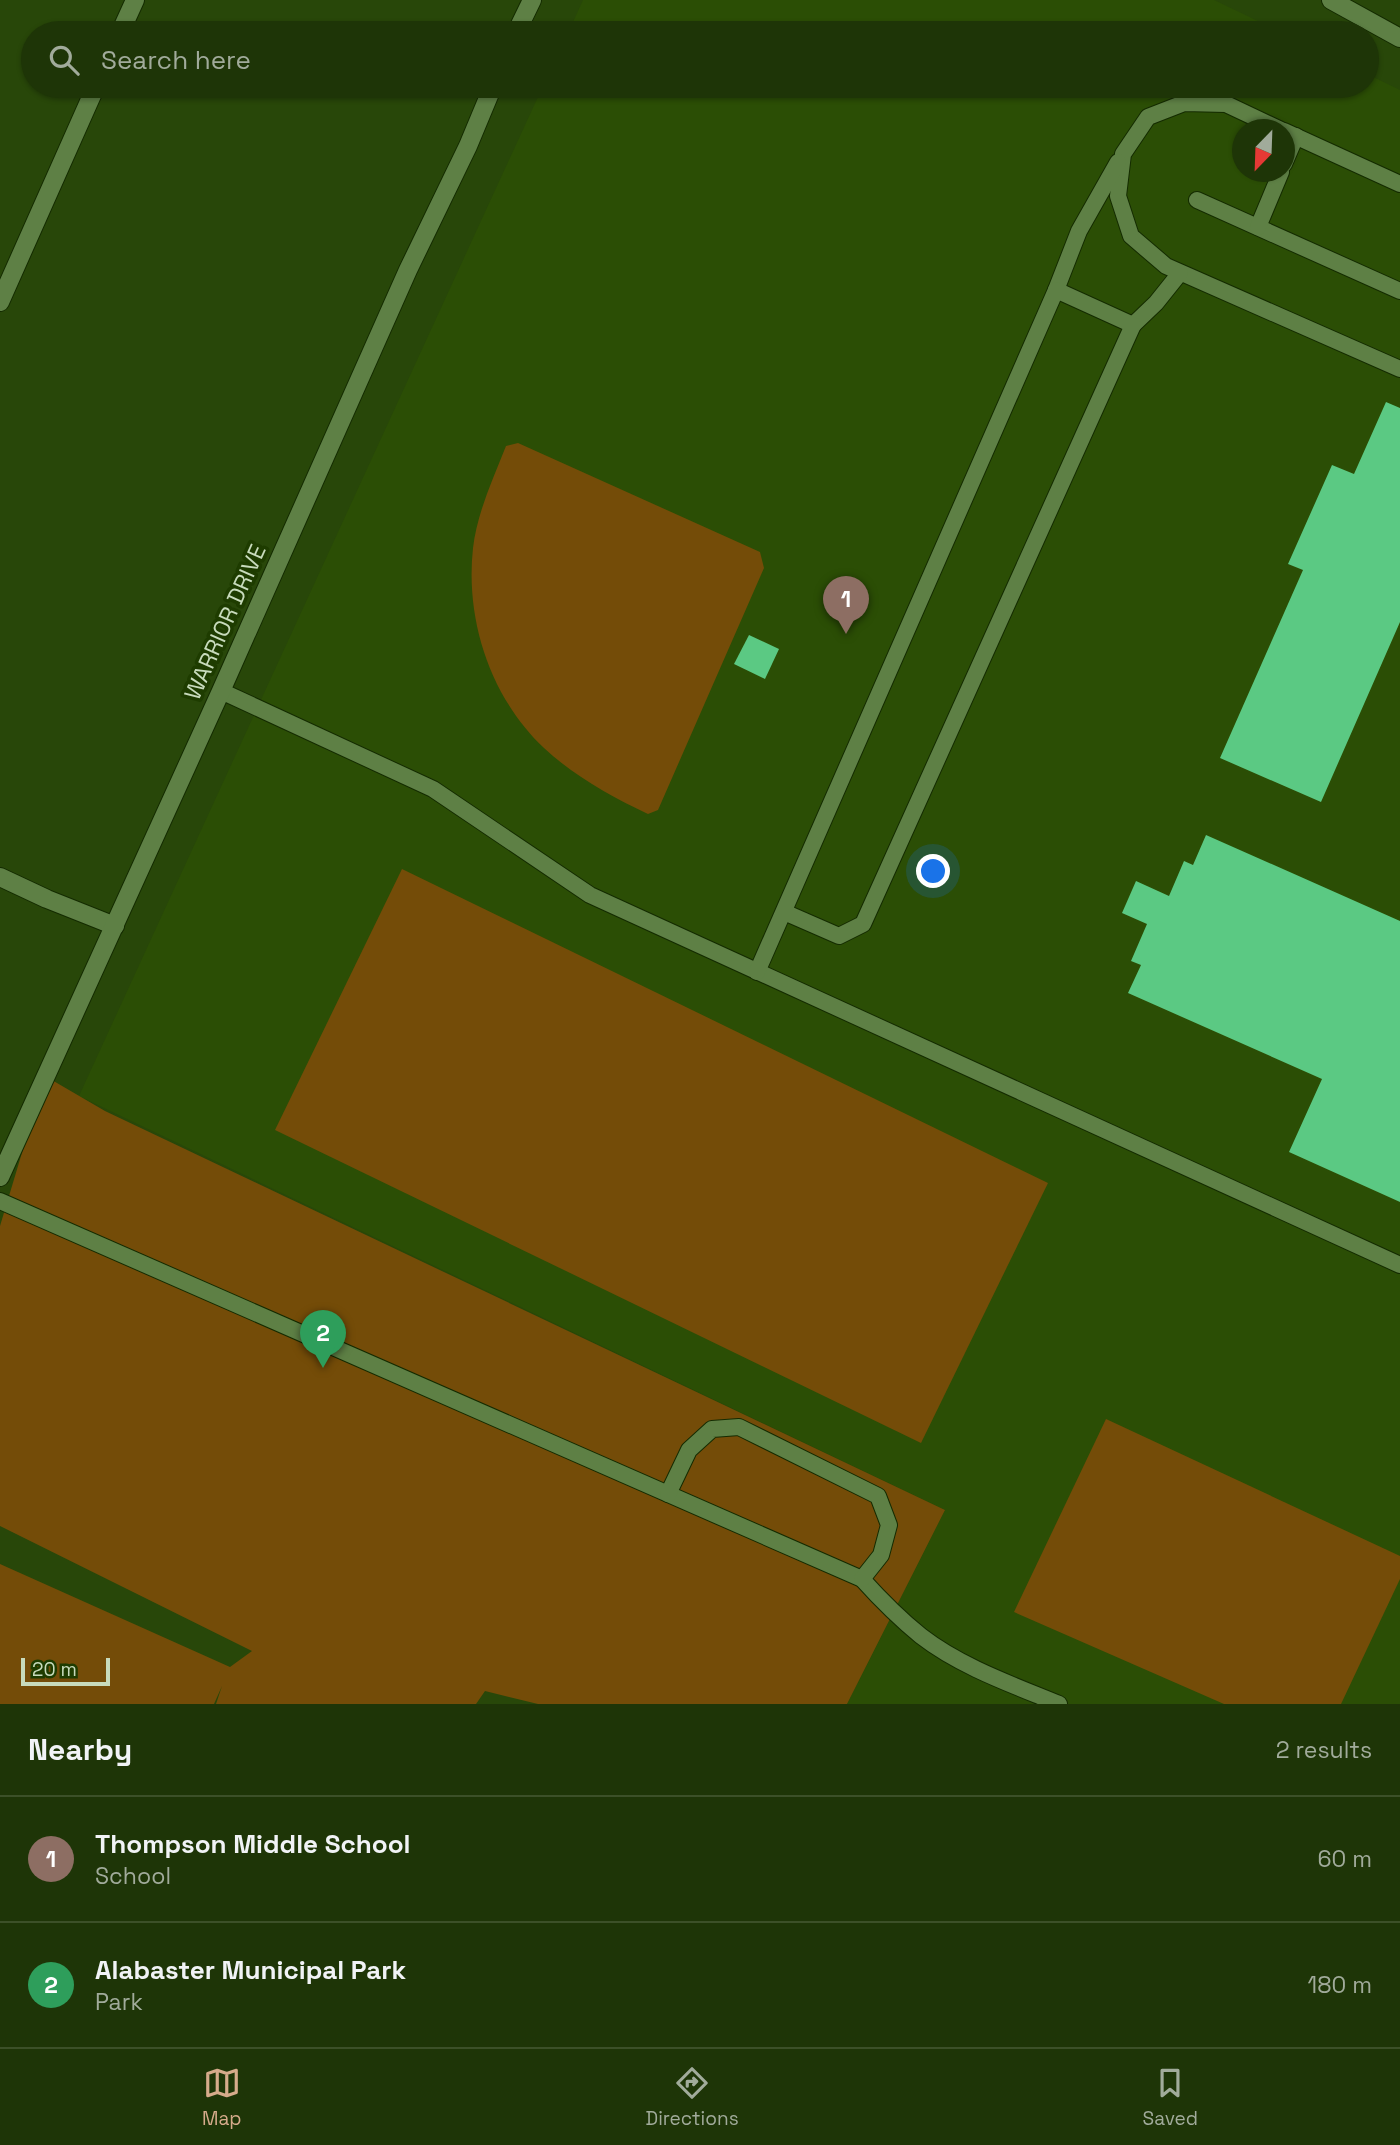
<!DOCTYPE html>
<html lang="en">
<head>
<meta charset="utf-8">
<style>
	:root { --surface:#1e3507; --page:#2b4015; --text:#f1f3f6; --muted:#a1ab9b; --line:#3c5028; --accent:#d6ab8b }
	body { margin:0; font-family:"Space Grotesk",sans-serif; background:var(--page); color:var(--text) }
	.compass { position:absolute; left:1232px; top:119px; width:63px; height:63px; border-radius:50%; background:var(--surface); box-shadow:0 2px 5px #0004; rotate:203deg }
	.scale { position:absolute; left:21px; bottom:18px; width:89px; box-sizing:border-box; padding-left:7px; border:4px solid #c8dbbc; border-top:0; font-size:19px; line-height:24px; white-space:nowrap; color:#c8dbbc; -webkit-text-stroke:5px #1e3c00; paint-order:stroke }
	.you { position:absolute; left:934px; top:872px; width:24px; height:24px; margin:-18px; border:5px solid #fff; border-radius:50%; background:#1a73e8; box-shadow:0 0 0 10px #1a73e833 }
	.badge { display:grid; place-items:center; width:46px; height:46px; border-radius:50%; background:var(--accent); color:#fff; font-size:23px; font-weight:700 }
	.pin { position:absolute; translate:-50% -58px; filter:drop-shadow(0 2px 4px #0008) }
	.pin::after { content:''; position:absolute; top:37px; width:24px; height:21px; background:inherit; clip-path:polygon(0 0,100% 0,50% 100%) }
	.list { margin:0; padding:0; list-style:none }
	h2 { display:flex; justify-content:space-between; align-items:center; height:91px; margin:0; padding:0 28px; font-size:30px }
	h2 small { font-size:23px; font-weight:400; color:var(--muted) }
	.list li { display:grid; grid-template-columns:46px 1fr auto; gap:21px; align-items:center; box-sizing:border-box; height:126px; padding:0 28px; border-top:2px solid var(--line) }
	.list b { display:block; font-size:26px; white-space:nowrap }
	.list p { margin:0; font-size:23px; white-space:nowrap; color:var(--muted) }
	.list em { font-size:23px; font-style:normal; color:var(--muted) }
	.icon { flex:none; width:38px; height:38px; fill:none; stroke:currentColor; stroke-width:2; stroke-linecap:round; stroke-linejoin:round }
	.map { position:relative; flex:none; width:1400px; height:1704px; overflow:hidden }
	.search { position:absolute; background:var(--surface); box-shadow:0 2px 5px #0004; left:21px; right:21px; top:21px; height:77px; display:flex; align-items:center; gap:18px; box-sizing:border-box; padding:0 24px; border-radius:38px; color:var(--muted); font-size:26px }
	.sheet { height:343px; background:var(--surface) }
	nav { display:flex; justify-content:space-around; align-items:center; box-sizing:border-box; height:98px; border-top:2px solid var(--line); background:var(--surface); font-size:19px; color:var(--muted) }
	nav a { display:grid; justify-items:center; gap:4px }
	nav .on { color:var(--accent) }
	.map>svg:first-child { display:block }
	.built { fill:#2b4e05; fill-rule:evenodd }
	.green { fill:#744c08 }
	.building { fill:#5bc983 }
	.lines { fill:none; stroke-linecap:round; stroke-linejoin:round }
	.service-casing { stroke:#142b00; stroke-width:18 }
	.minor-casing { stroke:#142b00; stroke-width:20 }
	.tertiary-casing { stroke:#142b00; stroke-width:20 }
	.service { stroke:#5e8045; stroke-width:16 }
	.minor { stroke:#5e8045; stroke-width:18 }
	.tertiary { stroke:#5e8045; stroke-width:18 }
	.labels { text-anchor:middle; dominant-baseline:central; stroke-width:7; stroke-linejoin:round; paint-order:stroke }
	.street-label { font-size:23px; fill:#c8dbbc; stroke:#1e3c00 }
</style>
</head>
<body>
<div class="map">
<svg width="1400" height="1704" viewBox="0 0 1400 1704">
	<rect width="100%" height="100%" fill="#284709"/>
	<!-- built -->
	<g class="built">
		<polygon points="583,0 1214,0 1283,33 568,33"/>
		<path d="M1367,74L1400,90V1704H847L945,1510L79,1096L543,86H1367ZM1242,130H1284V172H1242Z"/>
	</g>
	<!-- green -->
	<g class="green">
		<path d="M518,443L760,552L764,568L658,810L648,814C612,797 574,776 544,748C491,698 465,621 473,548C477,513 493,479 506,446Z"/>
		<polygon points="402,869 1048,1183 921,1443 275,1130"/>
		<polygon points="45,1076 105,1111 945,1510 847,1704 538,1704 485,1691 476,1704 216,1704 222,1686 214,1704 0,1704 0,1564 230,1667 252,1651 0,1526 0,1226"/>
		<polygon points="1106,1419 1400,1556 1400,1579 1341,1704 1224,1704 1014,1612"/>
	</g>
	<!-- building -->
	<g class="building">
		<polygon points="1386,402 1400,408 1400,622 1321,802 1220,758 1303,570 1288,564 1332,465 1354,474"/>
		<polygon points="749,635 779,649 765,679 734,664"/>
		<polygon points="1206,835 1400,921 1400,1202 1289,1152 1322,1079 1128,993 1141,965 1131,961 1147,924 1122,913 1136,881 1169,896 1184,861 1193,865"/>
	</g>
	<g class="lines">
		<!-- service casing -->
		<g class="service-casing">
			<g id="service">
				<polyline points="1281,130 1226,104 1184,103 1148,117 1123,154 1118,196 1131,236 1166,266 1400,369"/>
				<polyline points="1284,131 1400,184"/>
				<polyline points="1284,164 1296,136"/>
				<polyline points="1197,200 1400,291"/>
				<polyline points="1258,227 1281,172"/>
				<polyline points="1056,290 1079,231 1118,162"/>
				<polyline points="1133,325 1156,303 1180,273"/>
				<polyline points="221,691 433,789 590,895 1400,1265"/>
				<polyline points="757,972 1056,290 1133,325 863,924 839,936 784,912"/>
				<path d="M0,1201L862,1579C880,1599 900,1619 921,1636C961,1667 1013,1685 1059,1704"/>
				<polyline points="668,1494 689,1450 712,1429 739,1427 878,1496 889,1525 881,1555 862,1579"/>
			</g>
		</g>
		<!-- minor casing -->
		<g class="minor-casing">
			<g id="minor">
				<polyline points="120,33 135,0"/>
				<polyline points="516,33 532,0"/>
				<polyline points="0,302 96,86"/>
				<polyline points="0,877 47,899 115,926"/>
				<polyline points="0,1177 221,691 408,270 468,146 493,86"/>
			</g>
		</g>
		<!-- tertiary casing -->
		<g class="tertiary-casing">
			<polyline id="tertiary" points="1331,0 1400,38"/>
		</g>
		<!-- service -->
		<use href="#service" class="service"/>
		<!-- minor -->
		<use href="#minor" class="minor"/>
		<!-- tertiary -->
		<use href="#tertiary" class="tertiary"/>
	</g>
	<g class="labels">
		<!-- street labels -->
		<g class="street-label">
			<text transform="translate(225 622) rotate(-66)">WARRIOR DRIVE</text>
		</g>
	</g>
</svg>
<svg class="compass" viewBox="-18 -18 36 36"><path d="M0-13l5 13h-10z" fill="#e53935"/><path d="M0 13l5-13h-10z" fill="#a1ab9b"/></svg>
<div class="scale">20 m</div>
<div class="you"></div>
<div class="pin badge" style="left:846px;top:634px;background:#8d6e63">1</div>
<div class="pin badge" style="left:323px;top:1368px;background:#2e9e5b">2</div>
<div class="search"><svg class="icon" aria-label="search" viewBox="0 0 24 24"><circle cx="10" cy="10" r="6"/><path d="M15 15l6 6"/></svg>Search here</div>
</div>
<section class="sheet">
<h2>Nearby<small>2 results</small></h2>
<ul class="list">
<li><span class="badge" style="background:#8d6e63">1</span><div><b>Thompson Middle School</b><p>School</p></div><em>60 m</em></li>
<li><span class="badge" style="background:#2e9e5b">2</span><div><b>Alabaster Municipal Park</b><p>Park</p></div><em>180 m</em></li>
</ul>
</section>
<nav>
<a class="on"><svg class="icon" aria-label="map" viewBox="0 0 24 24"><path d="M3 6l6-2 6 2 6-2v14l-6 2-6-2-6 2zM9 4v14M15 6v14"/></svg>Map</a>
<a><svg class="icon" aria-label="directions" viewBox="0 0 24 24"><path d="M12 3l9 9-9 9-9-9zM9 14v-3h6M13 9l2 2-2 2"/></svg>Directions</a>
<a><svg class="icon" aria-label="saved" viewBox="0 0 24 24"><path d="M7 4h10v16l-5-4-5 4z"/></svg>Saved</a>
</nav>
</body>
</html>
